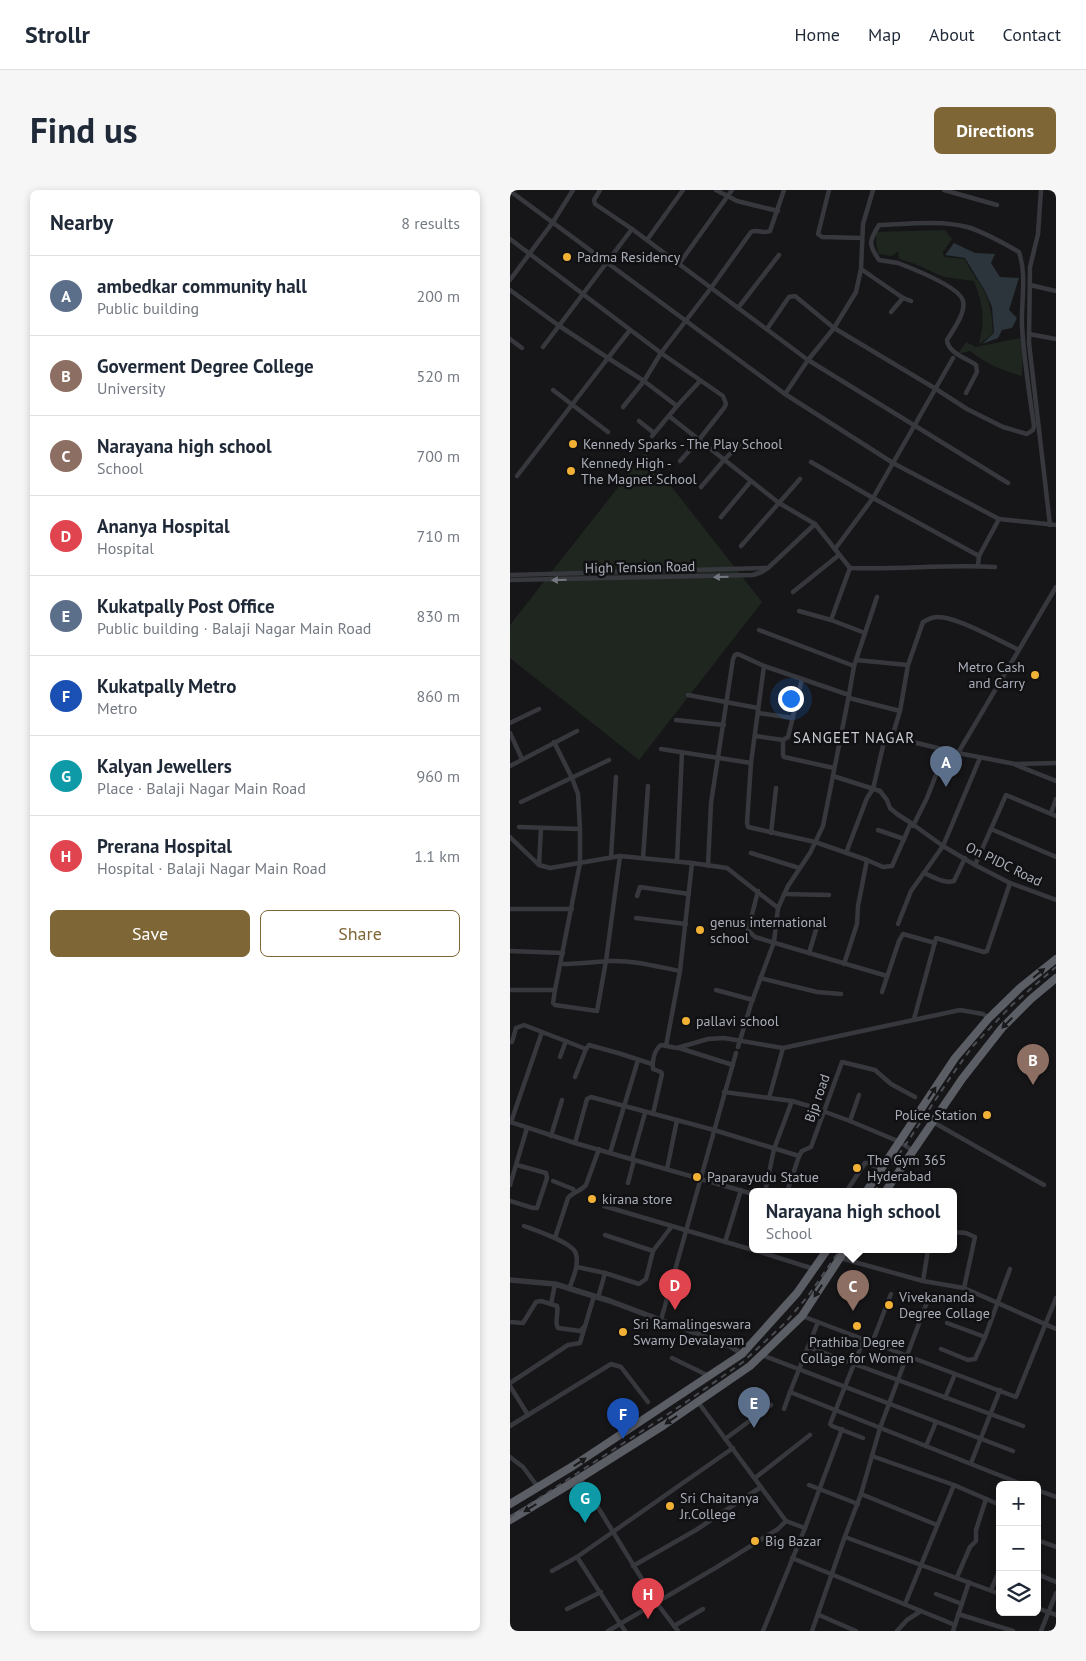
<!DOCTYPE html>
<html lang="en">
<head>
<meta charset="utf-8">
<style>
	:root { --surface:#fff; --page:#f6f6f7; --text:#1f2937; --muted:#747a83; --line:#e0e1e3; --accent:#7e6636 }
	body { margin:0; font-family:"PT Sans",sans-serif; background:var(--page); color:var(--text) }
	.controls { position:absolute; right:15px; bottom:15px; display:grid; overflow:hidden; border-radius:8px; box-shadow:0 2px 8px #0003 }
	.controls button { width:45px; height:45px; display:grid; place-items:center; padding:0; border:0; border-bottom:1px solid var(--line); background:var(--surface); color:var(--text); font:25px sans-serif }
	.you { position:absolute; left:280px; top:508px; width:18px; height:18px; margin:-12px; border:4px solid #fff; border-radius:50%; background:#1a73e8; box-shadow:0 0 0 8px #1a73e833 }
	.badge { display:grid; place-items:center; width:32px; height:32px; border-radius:50%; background:var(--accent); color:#fff; font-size:16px; font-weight:700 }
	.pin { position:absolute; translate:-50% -41px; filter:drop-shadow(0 1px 2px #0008) }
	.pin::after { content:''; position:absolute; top:26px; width:18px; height:15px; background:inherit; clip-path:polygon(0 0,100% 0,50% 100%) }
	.popup { position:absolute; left:239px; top:998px; width:208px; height:65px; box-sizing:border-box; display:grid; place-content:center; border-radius:8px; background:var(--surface); filter:drop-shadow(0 1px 4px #0005); font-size:16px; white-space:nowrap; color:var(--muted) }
	.popup b { font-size:19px; color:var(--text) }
	.popup::after { content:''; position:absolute; left:50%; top:100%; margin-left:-10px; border:10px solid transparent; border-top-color:var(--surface) }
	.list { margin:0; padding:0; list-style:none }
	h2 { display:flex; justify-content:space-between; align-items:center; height:65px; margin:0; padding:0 20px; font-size:21px }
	h2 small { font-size:16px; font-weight:400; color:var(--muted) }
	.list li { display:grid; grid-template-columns:32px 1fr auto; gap:15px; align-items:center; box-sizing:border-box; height:80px; padding:0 20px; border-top:1px solid var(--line) }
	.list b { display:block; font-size:19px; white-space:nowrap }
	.list p { margin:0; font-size:16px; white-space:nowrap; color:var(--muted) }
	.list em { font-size:16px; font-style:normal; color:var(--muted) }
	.actions { display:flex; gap:10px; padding:15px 20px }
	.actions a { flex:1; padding:11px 0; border:1px solid var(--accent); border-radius:8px; text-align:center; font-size:18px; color:var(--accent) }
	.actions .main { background:var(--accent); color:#fff }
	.icon { flex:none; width:28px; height:28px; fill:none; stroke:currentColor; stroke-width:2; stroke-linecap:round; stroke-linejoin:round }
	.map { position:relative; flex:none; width:546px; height:1441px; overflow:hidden; border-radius:8px }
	header { display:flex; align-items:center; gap:30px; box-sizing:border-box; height:70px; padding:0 25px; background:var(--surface); border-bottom:1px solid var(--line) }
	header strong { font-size:24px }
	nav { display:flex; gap:28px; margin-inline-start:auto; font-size:18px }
	.intro { display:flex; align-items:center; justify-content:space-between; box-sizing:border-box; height:120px; padding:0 30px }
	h1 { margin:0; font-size:35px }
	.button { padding:12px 22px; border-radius:8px; background:var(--accent); color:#fff; font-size:18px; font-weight:700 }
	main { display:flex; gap:30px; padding:0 30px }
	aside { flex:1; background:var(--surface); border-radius:8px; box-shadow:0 2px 8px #0003 }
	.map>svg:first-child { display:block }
	.green { fill:#1e261f }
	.water { fill:#2c353c }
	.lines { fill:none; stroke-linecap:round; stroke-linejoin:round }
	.minor { stroke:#37383d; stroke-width:4.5 }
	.tertiary { stroke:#37383d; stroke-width:5.5 }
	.trunk { stroke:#5b5e65; stroke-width:8 }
	.rail { stroke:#4a4c52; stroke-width:2; stroke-dasharray:6 5; stroke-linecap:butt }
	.oneway { fill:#757881 }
	.oneway2 { fill:#18191b }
	.poi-dot { fill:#f2b134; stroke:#111113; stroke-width:2 }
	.labels { text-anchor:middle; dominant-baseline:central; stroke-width:5; stroke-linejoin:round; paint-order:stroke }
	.poi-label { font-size:14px; fill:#a8adb8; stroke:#111113; text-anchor:start }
	.street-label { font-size:14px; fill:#a8adb8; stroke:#111113 }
	.neighbourhood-label { font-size:15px; letter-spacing:1px; fill:#c9ccd4; stroke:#111113 }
</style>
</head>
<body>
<header>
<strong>Strollr</strong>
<nav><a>Home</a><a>Map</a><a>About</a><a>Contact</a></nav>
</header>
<div class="intro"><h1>Find us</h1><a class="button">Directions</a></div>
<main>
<aside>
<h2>Nearby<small>8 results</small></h2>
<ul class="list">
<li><span class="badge" style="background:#5c6f8a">A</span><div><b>ambedkar community hall</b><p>Public building</p></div><em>200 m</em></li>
<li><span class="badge" style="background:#8d6e63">B</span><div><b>Goverment Degree College</b><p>University</p></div><em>520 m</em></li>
<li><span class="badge" style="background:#8d6e63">C</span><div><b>Narayana high school</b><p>School</p></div><em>700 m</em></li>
<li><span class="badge" style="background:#e0444e">D</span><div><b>Ananya Hospital</b><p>Hospital</p></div><em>710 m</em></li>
<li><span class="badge" style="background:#5c6f8a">E</span><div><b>Kukatpally Post Office</b><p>Public building · Balaji Nagar Main Road</p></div><em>830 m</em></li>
<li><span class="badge" style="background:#1a4fb4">F</span><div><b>Kukatpally Metro</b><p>Metro</p></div><em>860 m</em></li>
<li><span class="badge" style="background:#0f9aa8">G</span><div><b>Kalyan Jewellers</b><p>Place · Balaji Nagar Main Road</p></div><em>960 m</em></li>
<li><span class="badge" style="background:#e0444e">H</span><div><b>Prerana Hospital</b><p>Hospital · Balaji Nagar Main Road</p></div><em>1.1 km</em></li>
</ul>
<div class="actions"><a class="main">Save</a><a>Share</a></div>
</aside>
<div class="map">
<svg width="546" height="1441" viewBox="0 0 546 1441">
	<rect width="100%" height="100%" fill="#161618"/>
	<!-- green -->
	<g class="green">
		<path d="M435,40L442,49L433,62L434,67L455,69C460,81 469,91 475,103C481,115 482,129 483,143L470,154L469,152C476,131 472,111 464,91L434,87L405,74L389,69L388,61L382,66L368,64L365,42Z"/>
		<path d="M511,148L513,159L512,186C491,180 478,175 460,161L448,164L456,152L466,157Z"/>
		<polygon points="135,263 252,412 129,570 0,468 0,435"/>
	</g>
	<!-- water -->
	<polygon class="water" points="444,53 465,63 485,64 481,73 490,87 509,88 499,120 507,128 502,138 492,140 488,148 472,154 484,143 482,117 475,101 455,68 435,65"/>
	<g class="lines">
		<!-- minor -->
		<g class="minor">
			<polyline points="90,0 84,10 85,14 122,39 298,170 498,293"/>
			<polyline points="206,0 227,11 268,21"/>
			<polyline points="319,0 308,44 312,47 352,48"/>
			<polyline points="434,0 487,15"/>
			<polyline points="531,0 528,44 520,77 519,153 540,335"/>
			<polyline points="0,1 275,204 383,273 489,329 546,335"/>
			<polyline points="0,49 151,163 213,206 216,214 214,218 188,251 170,271"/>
			<polyline points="137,50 173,0"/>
			<polyline points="169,74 222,0"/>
			<polyline points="351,79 393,108 401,111"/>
			<polyline points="0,90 43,32 63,0"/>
			<polyline points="520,95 546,101"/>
			<polyline points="0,100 48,135 98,168 120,140"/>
			<polyline points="228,118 269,65"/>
			<polyline points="381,122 393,108"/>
			<path d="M257,139L279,107L285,106L324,138L426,199L457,219L493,237L517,244L523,240L524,236C519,202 514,170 512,136C511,111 517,86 509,62C493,53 475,42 457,37C431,30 396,34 369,35C359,51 358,54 369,70C375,71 382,72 388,73C401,78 450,97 453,111C456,123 443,140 437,150C438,163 456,168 466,175L467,182L456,203"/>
			<polyline points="519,144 546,149"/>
			<polyline points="0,149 12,158"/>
			<polyline points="33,157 122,39"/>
			<polyline points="43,200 98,242"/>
			<polyline points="275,204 298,170 324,138 346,102 351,79 353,34 363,0"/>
			<polyline points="167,216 190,191"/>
			<path d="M113,217L134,191L151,163L201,98L241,42C247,39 254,44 260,41L274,0"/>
			<path d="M159,226L269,313L305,334L340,378C389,380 437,374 485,377"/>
			<polyline points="129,231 144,243"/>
			<polyline points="301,272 363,308 469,366"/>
			<polyline points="7,286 98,168 134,191 167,216 142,246"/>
			<polyline points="191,297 214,270 232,252"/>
			<polyline points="211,327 241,291"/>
			<polyline points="231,356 290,289"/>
			<polyline points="325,359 363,308 443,168"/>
			<polyline points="468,375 469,366 489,329"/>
			<polyline points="340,378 321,430 355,443"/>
			<polyline points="0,385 256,378"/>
			<polyline points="0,390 243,385 252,382 258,378 305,334"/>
			<polyline points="283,402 329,365"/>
			<polyline points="289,421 321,430"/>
			<polyline points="249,440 344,476"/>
			<path d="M509,460C490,451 447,427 428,427C422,427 418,429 413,432L398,475L390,521L382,547L448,563L546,397"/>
			<polyline points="346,470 398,475"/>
			<polyline points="254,476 339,505"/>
			<polyline points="178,505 248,518"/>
			<polyline points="339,508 390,521"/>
			<polyline points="248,523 283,528"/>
			<polyline points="166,530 214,535"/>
			<polyline points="0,533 29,519"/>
			<polyline points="0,543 12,569"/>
			<polyline points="245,546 273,550 278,547 292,489"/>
			<polyline points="273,550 273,565 274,567 324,578"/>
			<polyline points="44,552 62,588 68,604 70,639"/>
			<polyline points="151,559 241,573"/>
			<polyline points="448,563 505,574 546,573"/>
			<polyline points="506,575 546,591"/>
			<polyline points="0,576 67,541"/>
			<polyline points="323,586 370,601 377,610 380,618 387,624 401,633"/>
			<polyline points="11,612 99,570"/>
			<polyline points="541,623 546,609"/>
			<polyline points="403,636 417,608 436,559"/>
			<polyline points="481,639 546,667"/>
			<polyline points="368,640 394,649"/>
			<polyline points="261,643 266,598"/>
			<polyline points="0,647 29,675 40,678 110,666 182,673"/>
			<polyline points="241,663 289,678"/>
			<polyline points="336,663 357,608 363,599 374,552 382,547"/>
			<polyline points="101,667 106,587"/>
			<polyline points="133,668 138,596"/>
			<polyline points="167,671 172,562"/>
			<polyline points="29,675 31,638"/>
			<polyline points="465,675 496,605 546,626"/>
			<polyline points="198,676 201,613 223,469 225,465 228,464 254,476 241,573 237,633 238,637 305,652 357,670 373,677 382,676 401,633 433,656 465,675 500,693 546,710"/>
			<path d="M414,683C424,687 434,694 444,691L455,668"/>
			<polyline points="248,701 238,740 245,747 377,786"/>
			<polyline points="274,704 319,705"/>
			<polyline points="127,706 130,697 179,704"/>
			<polyline points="0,719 62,719"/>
			<polyline points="126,728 176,734"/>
			<polyline points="388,734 401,701 433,656 470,568"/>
			<polyline points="0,761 53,763"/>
			<polyline points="299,763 309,730"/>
			<path d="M51,774C68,774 84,772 101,771C124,770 148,777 170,781"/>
			<polyline points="334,774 347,734 348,716 357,670"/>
			<polyline points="250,788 307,802 331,804"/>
			<polyline points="0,800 45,800 70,673 70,639 9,637"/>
			<polyline points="45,800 43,813 45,815 87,821 96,771 110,666"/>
			<polyline points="206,800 243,810"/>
			<polyline points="372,802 389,751 393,744 425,753"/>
			<polyline points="404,829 426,748 474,762 477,761 500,693"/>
			<polyline points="0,852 2,852 6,838 14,835 76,859 79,855 108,863 142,874"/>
			<polyline points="156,856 170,781 182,673 217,678 268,718"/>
			<polyline points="228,857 241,814 264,752 268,718 278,696 300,663 313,636 339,505 344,476 367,407"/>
			<polyline points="169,858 223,875"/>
			<polyline points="50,867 56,851"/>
			<polyline points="65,887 76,859"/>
			<polyline points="214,902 282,911 299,916 340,931 390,952 403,961"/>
			<polyline points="259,908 273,858"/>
			<path d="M143,924L152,884L151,882L143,879C142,872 144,860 151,855L167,858L198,849L214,848L273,858L450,820L473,824L479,828"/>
			<polyline points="340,931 349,905"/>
			<polyline points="0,932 65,953 243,1004"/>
			<polyline points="1,932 32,842"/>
			<polyline points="423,932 534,995"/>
			<polyline points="41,946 52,910"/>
			<polyline points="65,953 77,909 81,907 204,940 289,966"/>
			<polyline points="100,963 128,870"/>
			<polyline points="122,969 135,923"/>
			<polyline points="157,979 167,930"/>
			<polyline points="43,991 63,999 65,1002"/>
			<polyline points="118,993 124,970"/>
			<polyline points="0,995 17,938"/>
			<polyline points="255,1002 264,959 282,911"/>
			<polyline points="277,1002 289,966 292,961 301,957 332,872 365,880 381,894 405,907"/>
			<polyline points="336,1002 355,973 358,973 371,980"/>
			<polyline points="0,1011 23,1018 27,1018 37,988 36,983 7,975"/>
			<polyline points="94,1016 243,1060"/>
			<path d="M14,1036C25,1040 64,1053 66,1064C69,1076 63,1088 59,1099"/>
			<polyline points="443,1042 456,1043 465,1047 454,1098"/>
			<polyline points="95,1045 143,1061 162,1036"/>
			<path d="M45,1048L58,1008C63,1002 71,1001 76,995L89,959"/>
			<polyline points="215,1052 231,1000"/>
			<polyline points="244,1060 304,1079"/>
			<polyline points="330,1068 413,1091 454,1098 546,1139"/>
			<polyline points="67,1077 95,1083 129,1094 136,1089 143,1061"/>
			<polyline points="413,1091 418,1060"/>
			<polyline points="88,1108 95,1083"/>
			<path d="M41,1114L47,1116C49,1123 44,1132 48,1138L70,1141L74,1137"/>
			<polyline points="292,1126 506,1207 546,1108"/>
			<polyline points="151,1130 226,863"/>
			<polyline points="0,1132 13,1133 26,1112 31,1111 41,1114 45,1094"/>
			<polyline points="437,1133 475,1147"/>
			<polyline points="362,1153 381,1104"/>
			<polyline points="298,1157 513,1236"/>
			<polyline points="431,1159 458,1170 465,1169 475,1147 500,1079"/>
			<polyline points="252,1165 503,1261"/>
			<polyline points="162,1168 199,1186"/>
			<polyline points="0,1193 58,1155 70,1153 84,1106"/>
			<polyline points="0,1196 18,1225"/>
			<polyline points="280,1202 514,1295"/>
			<polyline points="435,1208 445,1184"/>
			<polyline points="188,1212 276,1331 295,1338"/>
			<polyline points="274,1219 280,1202 308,1132"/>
			<polyline points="0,1236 101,1174 111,1177 138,1212"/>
			<polyline points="353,1248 322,1236 320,1234 354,1149"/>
			<polyline points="215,1249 261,1215"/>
			<polyline points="416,1256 426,1232"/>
			<polyline points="362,1266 444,1295 395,1414"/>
			<polyline points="0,1267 13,1277 28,1297"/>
			<polyline points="461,1273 490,1200"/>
			<polyline points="70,1288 146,1412 168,1441"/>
			<polyline points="245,1288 300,1245"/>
			<polyline points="299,1295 348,1314"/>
			<polyline points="444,1295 490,1315"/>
			<polyline points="527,1300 546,1307"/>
			<polyline points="351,1304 427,1335"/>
			<polyline points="335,1347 490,1404"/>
			<polyline points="527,1350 546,1357"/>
			<polyline points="67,1367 115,1441"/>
			<polyline points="282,1368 445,1435"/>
			<polyline points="123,1376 186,1340 251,1297"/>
			<polyline points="42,1381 67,1367 223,1258"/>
			<polyline points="527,1384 546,1392"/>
			<polyline points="447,1387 460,1357 466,1351 466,1340 476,1309"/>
			<polyline points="481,1400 490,1379"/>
			<polyline points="426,1404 452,1414"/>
			<polyline points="527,1418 546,1425"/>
			<polyline points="57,1419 91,1402"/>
			<polyline points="448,1424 503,1441"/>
			<polyline points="309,1425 346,1441"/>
			<polyline points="164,1436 193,1419"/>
			<polyline points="98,1441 207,1377 268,1339 276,1331"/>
			<polyline points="253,1441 295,1338 332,1239"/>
			<polyline points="302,1441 334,1349 351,1304 370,1238 417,1112"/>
			<polyline points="387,1441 397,1430 411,1421"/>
			<polyline points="443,1441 459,1392"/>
			<polyline points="531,1441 546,1403"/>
		</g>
		<!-- tertiary -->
		<polyline class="tertiary" points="0,1090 45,1094 100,1111 220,1156 232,1164"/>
		<!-- trunk -->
		<g class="trunk">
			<polyline points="356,1002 445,868 479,828 511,797 546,769"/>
			<polyline points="375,1002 452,889 492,838 521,809 546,788"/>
			<polyline points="0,1314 63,1276 232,1164 287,1103 317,1060"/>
			<polyline points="0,1330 70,1288 154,1235 240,1176 292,1126 335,1060"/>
		</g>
		<!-- rail -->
		<g class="rail">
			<polyline points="364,1002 442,885 463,856 502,815 546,777"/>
			<polyline points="0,1327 172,1215 233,1172 275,1133 298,1106 330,1060"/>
		</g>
	</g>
	<!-- one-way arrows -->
	<defs><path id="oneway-solid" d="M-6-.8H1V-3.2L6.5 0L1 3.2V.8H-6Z" transform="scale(1.25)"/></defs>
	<g class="oneway">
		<use href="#oneway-solid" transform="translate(211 387) rotate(179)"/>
		<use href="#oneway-solid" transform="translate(49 390) rotate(179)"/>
	</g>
	<g class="oneway2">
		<use href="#oneway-solid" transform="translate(529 783) rotate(-39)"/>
		<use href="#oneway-solid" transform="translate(497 833) rotate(135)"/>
		<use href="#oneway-solid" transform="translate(422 903) rotate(-57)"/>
		<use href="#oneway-solid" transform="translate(308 1101) rotate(123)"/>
		<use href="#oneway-solid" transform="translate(161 1230) rotate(146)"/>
		<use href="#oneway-solid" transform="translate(70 1272) rotate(-33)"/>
		<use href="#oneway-solid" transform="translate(20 1318) rotate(148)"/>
	</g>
	<!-- markers -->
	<g class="poi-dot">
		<circle cx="57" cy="67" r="5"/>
		<circle cx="63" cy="254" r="5"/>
		<circle cx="61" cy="281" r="5"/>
		<circle cx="525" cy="485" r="5"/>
		<circle cx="190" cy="740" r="5"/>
		<circle cx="176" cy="831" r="5"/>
		<circle cx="477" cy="925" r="5"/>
		<circle cx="347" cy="978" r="5"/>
		<circle cx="187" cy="987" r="5"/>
		<circle cx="82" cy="1009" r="5"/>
		<circle cx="379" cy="1115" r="5"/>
		<circle cx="347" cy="1136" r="5"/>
		<circle cx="113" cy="1142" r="5"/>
		<circle cx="160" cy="1316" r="5"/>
		<circle cx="245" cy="1351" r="5"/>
	</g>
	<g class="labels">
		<!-- poi labels -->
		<g class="poi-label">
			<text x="67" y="67">Padma Residency</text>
			<text x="73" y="254">Kennedy Sparks - The Play School</text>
			<text x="71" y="273">Kennedy High -<tspan x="71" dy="16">The Magnet School</tspan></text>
			<text x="515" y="477" text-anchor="end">Metro Cash<tspan x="515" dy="16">and Carry</tspan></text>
			<text x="200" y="732">genus international<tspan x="200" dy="16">school</tspan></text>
			<text x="186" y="831">pallavi school</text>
			<text x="467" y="925" text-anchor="end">Police Station</text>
			<text x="357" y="970">The Gym 365<tspan x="357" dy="16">Hyderabad</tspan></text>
			<text x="197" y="987">Paparayudu Statue</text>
			<text x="92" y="1009">kirana store</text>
			<text x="389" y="1107">Vivekananda<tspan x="389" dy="16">Degree Collage</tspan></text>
			<text x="123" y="1134">Sri Ramalingeswara<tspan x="123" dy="16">Swamy Devalayam</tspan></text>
			<text x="347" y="1152" text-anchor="middle">Prathiba Degree<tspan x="347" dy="16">Collage for Women</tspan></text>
			<text x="170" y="1308">Sri Chaitanya<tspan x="170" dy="16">Jr.College</tspan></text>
			<text x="255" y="1351">Big Bazar</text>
		</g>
		<!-- street labels -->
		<g class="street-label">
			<text transform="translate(130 377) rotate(-1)">High Tension Road</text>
			<text transform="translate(494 674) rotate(26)">On PIDC Road</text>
			<text transform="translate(307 908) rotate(-71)">Bjp road</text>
		</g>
		<!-- neighbourhood labels -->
		<g class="neighbourhood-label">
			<text x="344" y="547">SANGEET NAGAR</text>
		</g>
	</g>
</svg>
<div class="controls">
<button>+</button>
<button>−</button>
<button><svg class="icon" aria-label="layers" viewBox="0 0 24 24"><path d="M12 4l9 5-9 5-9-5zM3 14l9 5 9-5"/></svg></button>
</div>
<div class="you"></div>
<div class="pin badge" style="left:436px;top:597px;background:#5c6f8a">A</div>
<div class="pin badge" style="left:523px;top:895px;background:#8d6e63">B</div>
<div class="pin badge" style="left:343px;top:1121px;background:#8d6e63">C</div>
<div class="popup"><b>Narayana high school</b>School</div>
<div class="pin badge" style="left:165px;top:1120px;background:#e0444e">D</div>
<div class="pin badge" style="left:244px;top:1238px;background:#5c6f8a">E</div>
<div class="pin badge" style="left:113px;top:1249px;background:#1a4fb4">F</div>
<div class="pin badge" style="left:75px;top:1333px;background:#0f9aa8">G</div>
<div class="pin badge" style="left:138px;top:1429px;background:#e0444e">H</div>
</div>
</main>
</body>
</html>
